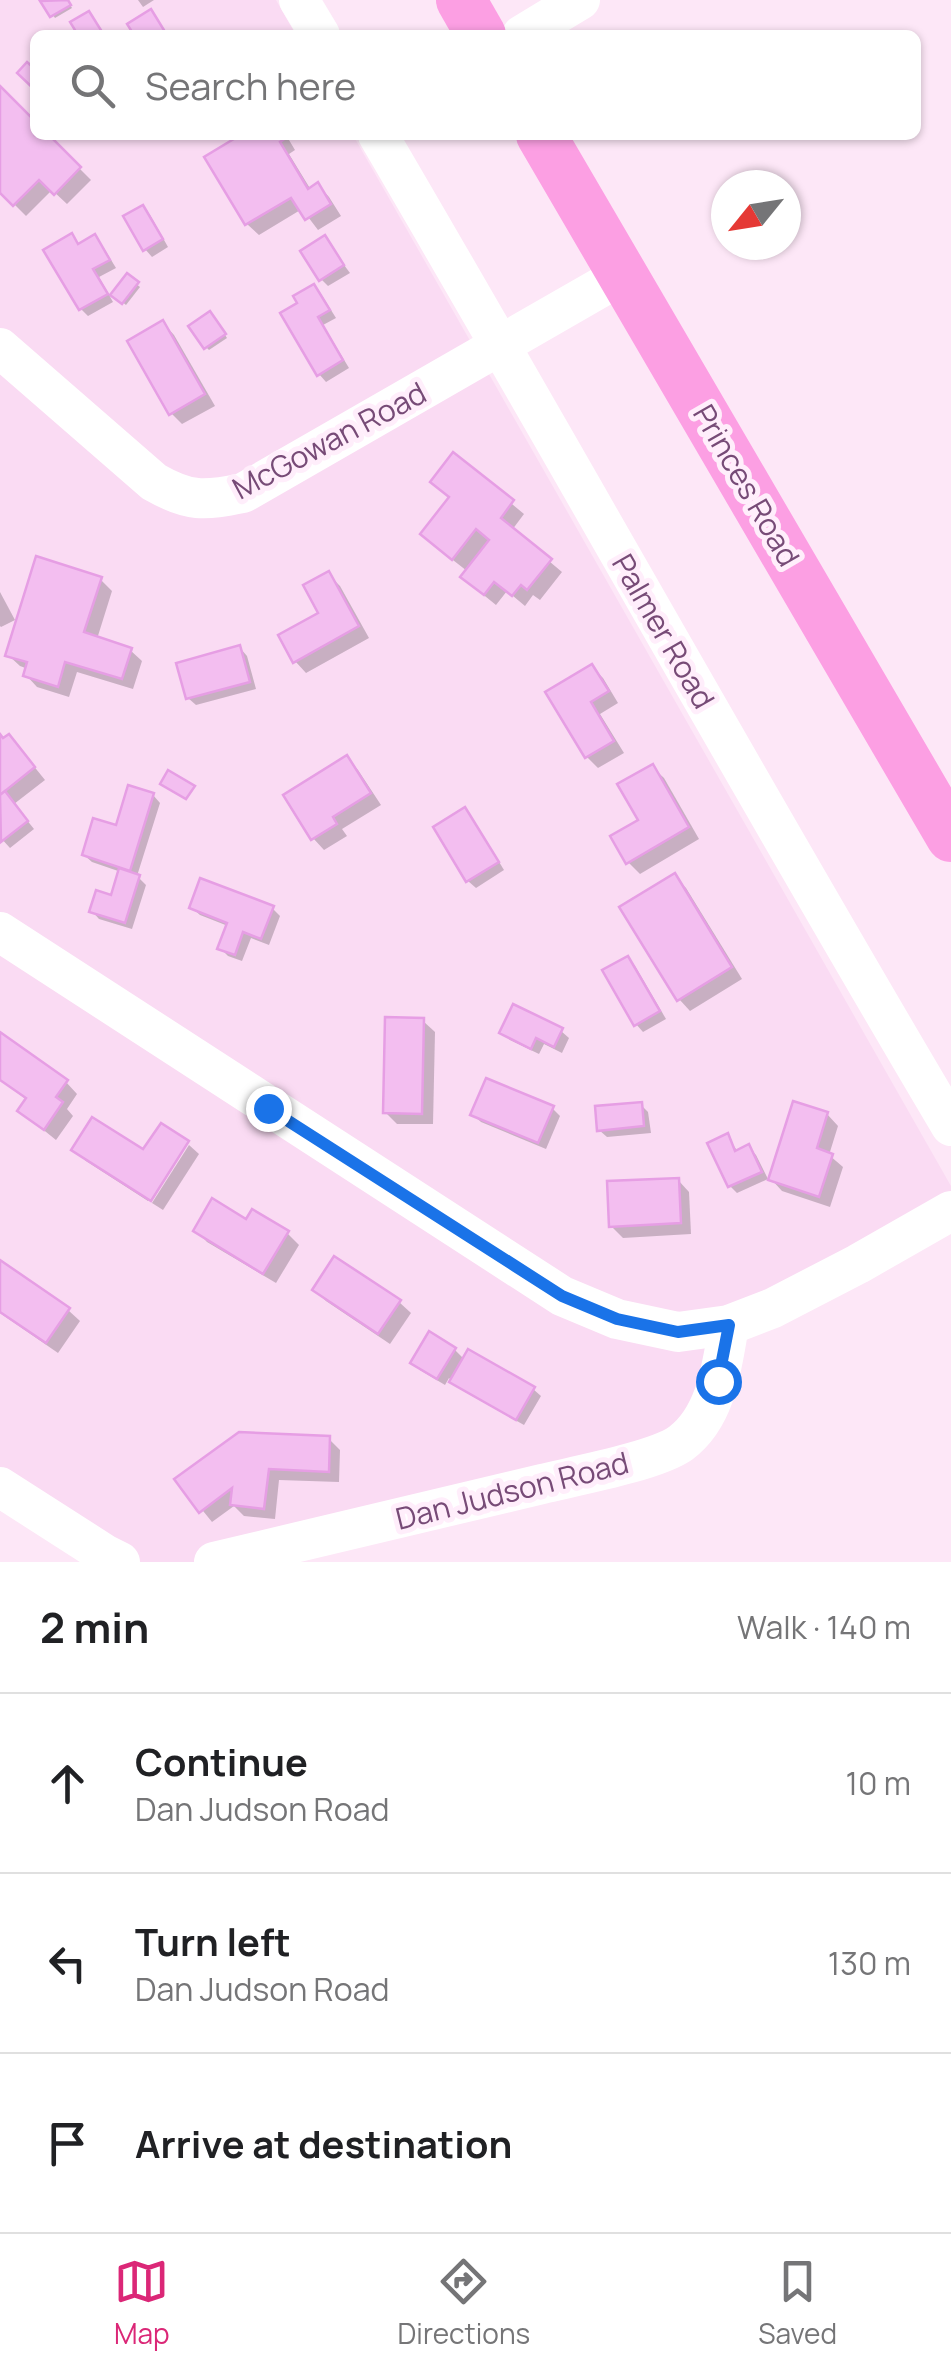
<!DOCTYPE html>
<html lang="en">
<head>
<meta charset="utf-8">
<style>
	:root { --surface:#fff; --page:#f6f6f6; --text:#202124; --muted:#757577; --line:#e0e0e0; --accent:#db2777 }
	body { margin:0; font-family:Manrope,sans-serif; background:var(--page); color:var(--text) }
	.compass { position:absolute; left:711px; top:170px; width:90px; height:90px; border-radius:50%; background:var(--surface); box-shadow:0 2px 8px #0004; rotate:240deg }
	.stop { position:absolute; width:30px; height:30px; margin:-22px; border:8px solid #1a73e8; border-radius:50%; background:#fff }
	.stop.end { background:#1a73e8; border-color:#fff; box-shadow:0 2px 10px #0008 }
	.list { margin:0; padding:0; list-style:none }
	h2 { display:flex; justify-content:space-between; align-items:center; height:130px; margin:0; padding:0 40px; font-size:42px }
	h2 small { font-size:32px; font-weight:400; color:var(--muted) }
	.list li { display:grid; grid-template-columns:65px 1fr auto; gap:30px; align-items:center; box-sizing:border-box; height:180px; padding:0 40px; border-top:2px solid var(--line) }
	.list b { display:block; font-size:38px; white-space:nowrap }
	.list p { margin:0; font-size:32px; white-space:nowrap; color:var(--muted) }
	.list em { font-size:32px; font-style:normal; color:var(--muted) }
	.icon { flex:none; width:55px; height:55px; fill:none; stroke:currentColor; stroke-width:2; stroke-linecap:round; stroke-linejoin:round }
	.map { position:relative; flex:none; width:951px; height:1562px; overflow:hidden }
	.search { position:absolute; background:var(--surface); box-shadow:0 2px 8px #0004; left:30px; right:30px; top:30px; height:110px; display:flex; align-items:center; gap:25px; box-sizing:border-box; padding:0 35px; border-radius:15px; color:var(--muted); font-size:38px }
	.sheet { height:670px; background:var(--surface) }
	nav { display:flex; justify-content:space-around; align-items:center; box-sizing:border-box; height:140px; border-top:2px solid var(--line); background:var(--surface); font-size:28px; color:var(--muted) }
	nav a { display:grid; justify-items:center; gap:5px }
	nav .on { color:var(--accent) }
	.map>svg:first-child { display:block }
	.residential { fill:#fadbf3 }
	.shadow { fill:#0003 }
	.building { fill:#f3bef0; stroke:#e69ee4; stroke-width:2.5 }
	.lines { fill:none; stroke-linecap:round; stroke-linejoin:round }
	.minor { stroke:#fff; stroke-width:40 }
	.major { stroke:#fc9fe3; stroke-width:50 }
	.route { stroke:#1a73e8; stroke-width:12 }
	.labels { text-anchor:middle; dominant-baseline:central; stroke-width:10; stroke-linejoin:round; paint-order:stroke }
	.street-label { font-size:30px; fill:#774b77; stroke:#ffeefb }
</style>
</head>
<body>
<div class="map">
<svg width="951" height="1562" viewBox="0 0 951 1562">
	<rect width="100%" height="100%" fill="#fde7f7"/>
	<!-- residential -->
	<polygon class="residential" points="0,0 276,0 296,35 35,35 35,135 353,135 951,1186 951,1225 746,1330 705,1448 286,1562 87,1562 0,1504"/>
	<!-- shadow -->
	<g class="shadow">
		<polygon points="46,0 67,0 72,8 55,18 44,2"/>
		<polygon points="138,0 154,0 143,7"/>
		<polygon points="0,90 35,124 35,135 46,135 91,180 67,204 52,190 26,216 0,190"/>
		<polygon points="238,135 286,135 295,150 289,154 311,190 318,185 329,197 341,216 318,230 302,209 259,235 247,224"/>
		<polygon points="142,208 150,215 168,247 152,257 145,249"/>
		<polygon points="71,236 79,244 94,237 102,245 116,268 99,277 113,302 88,316 81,309"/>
		<polygon points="324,238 350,273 328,286 321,279"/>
		<polygon points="127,277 140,287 126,305 114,295"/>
		<polygon points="314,287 321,294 336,318 323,325 349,368 326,382 319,374 301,304"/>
		<polygon points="213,317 227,338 209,350 206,347"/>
		<polygon points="163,323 174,335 215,406 182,424 171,413"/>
		<polygon points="454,456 524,514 512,530 562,572 540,600 533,595 525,606 507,591 496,605 475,588 467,571 435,546 451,499 433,482"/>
		<polygon points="328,574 340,586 369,638 306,673 295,661 322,614"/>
		<polygon points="100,579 112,591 97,639 130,650 142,661 133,689 77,672 69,697 37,687 26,675 28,669 20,666 8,655"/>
		<polygon points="0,592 15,620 1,627 0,626"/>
		<polygon points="240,648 247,656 256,689 196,705 188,698"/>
		<polygon points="592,667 603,678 618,703 600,714 624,753 598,768 587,757"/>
		<polygon points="0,735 5,740 20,749 45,780 14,804 34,829 10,848 0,837"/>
		<polygon points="347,758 358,770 381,805 342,829 347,836 324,850 313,838"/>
		<polygon points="652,767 664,778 699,839 640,874 628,862"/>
		<polygon points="153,795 160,803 137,876 146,885 132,929 99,919 92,911 113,898 121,872 92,862 84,855"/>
		<polygon points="465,810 472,818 504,870 476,888 468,881 436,828"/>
		<polygon points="675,877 686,888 742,979 690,1011 679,999"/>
		<polygon points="192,908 272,908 280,916 269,945 251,938 242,961 228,956 220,948 228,926 200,915"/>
		<polygon points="628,959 635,966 666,1019 643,1032 636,1024"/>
		<polygon points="423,1021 435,1032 433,1124 397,1124 385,1112"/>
		<polygon points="561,1031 569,1038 562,1053 544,1044 539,1054 510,1040 502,1033"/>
		<polygon points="0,1035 66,1082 77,1094 67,1109 73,1116 56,1140 20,1111 27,1100 0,1080"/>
		<polygon points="641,1105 648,1112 651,1133 607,1137 599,1130"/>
		<polygon points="552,1108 560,1116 546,1149 481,1122 473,1115"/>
		<polygon points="827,1114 838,1126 829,1155 843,1167 830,1207 782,1191 771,1179"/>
		<polygon points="727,1136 738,1152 748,1147 756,1155 768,1179 737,1193 730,1186"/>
		<polygon points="186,1142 148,1201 86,1161 74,1149 144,1153"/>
		<polygon points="189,1145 199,1154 163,1210 152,1203"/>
		<polygon points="678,1180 689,1192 691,1234 623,1238 611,1226"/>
		<polygon points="196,1230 287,1233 299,1245 276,1283 207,1242"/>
		<polygon points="0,1263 68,1310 80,1321 58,1353 0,1313"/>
		<polygon points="315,1290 399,1302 411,1313 390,1344 326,1301"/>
		<polygon points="455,1350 465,1360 533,1389 541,1396 524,1425 460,1389 449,1378 445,1385 420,1370 413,1362"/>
		<polygon points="329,1439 340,1450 339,1482 279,1480 275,1519 244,1516 234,1506 212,1522 178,1480"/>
	</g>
	<!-- building -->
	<g class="building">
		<polygon points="68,0 71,5 50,17 40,1"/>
		<polygon points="151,9 167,35 134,35 127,24"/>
		<polygon points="89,11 104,35 78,35 70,22"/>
		<polygon points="27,62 35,69 35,90 17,73"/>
		<polygon points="0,86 35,121 35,135 49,135 81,167 54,195 39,180 13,206 0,193"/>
		<polygon points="235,135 284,135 286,138 280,142 308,189 318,182 331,204 305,220 291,198 245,225 204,157 237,137"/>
		<polygon points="143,205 163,239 143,251 123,216"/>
		<polygon points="72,233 78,244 95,234 110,260 93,269 108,294 79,310 43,250"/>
		<polygon points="325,235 344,265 319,281 300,251"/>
		<polygon points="127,273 139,282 122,304 110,295"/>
		<polygon points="314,284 330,310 318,317 343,360 317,376 280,313 297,303 293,296"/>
		<polygon points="210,311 226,334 204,349 188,326"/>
		<polygon points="163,320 205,394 169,415 127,341"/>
		<polygon points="453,452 514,500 501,518 552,559 527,590 521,585 512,596 494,582 484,595 460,577 489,540 476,529 452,560 420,534 449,497 430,482"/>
		<polygon points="36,556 102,577 84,632 132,648 122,679 65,662 58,687 23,676 27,662 5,656"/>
		<polygon points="329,571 359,626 293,663 278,635 318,613 303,585"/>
		<polygon points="240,645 250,682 186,699 176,663"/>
		<polygon points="592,664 609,691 591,702 614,741 585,758 545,692"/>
		<polygon points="0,734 3,738 9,734 35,767 0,795"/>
		<polygon points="347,755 371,793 333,817 337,824 311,840 283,795"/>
		<polygon points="653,764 689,827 626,864 610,836 638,820 617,784"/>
		<polygon points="168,770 195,786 186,799 160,784"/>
		<polygon points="128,785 154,793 130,871 82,855 93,818 116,825"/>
		<polygon points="5,791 28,821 1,842 0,795"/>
		<polygon points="465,807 499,862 466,882 433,827"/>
		<polygon points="119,868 140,875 125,923 89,912 96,890 111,895"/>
		<polygon points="675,873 732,967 677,1001 619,907"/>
		<polygon points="200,878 274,906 261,939 243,932 235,955 217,949 227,923 189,908"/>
		<polygon points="628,956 660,1011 634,1026 602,970"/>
		<polygon points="513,1004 563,1028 554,1047 536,1038 531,1049 499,1033"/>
		<polygon points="385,1017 424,1018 422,1114 383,1113"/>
		<polygon points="0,1032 68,1080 56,1097 63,1102 44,1130 17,1111 26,1098 0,1080"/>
		<polygon points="486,1078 554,1106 538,1143 470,1115"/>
		<polygon points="793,1101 828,1112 817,1148 833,1154 819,1197 768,1180"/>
		<polygon points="642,1102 644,1126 597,1131 595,1106"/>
		<polygon points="92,1117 143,1149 161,1123 189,1141 151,1201 71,1150"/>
		<polygon points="728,1133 735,1151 749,1144 762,1172 728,1187 707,1143"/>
		<polygon points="679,1178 681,1223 609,1227 607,1181"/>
		<polygon points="212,1198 246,1219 252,1209 289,1231 263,1274 193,1231"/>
		<polygon points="334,1256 401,1300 378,1334 312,1290"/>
		<polygon points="0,1260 70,1308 46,1343 0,1312"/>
		<polygon points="429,1331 456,1348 437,1379 410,1363"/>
		<polygon points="468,1349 535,1387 516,1420 449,1382"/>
		<polygon points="239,1432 330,1436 329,1472 269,1469 264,1509 230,1505 232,1488 199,1513 174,1479"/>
	</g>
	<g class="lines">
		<!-- minor -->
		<g class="minor">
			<polyline points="299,0 320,35"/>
			<polyline points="522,35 580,0"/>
			<path d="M378,135C571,464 756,798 951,1126"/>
			<path d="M0,348L154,482C189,502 204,501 243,493L624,274"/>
			<polyline points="0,932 562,1296 617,1319 678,1332 729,1325 773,1308 858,1264 951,1211"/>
			<polyline points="0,1487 106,1555 120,1562"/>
			<path d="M214,1562C324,1536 433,1510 542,1484C575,1476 656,1461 681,1443C717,1416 722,1365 729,1325"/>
		</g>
		<!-- major -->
		<g class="major">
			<polyline points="461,0 481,35"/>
			<polyline points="541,135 951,837"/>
		</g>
	</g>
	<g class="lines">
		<!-- route -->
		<polyline class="route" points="268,1108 562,1296 617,1319 678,1332 729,1325 718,1381"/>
	</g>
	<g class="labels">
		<!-- street labels -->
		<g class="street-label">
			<text transform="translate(329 440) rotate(-28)">McGowan Road</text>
			<text transform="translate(747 485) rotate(60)">Princes Road</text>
			<text transform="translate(664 631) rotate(60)">Palmer Road</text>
			<text transform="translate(512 1490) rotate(-14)">Dan Judson Road</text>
		</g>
	</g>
</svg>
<svg class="compass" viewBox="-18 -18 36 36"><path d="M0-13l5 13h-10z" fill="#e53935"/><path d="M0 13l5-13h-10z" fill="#757577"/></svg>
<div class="stop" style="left:718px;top:1381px"></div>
<div class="stop end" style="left:268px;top:1108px"></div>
<div class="search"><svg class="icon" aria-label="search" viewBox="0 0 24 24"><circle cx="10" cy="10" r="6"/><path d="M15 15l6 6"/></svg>Search here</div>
</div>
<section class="sheet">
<h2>2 min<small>Walk · 140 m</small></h2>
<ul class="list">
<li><svg class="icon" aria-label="ahead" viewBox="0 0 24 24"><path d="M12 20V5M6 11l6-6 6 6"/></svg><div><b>Continue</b><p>Dan Judson Road</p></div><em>10 m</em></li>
<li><svg class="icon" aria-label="left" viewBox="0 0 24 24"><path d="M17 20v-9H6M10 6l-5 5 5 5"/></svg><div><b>Turn left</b><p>Dan Judson Road</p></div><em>130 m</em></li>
<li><svg class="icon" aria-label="arrive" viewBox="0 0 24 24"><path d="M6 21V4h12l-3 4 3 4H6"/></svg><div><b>Arrive at destination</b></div></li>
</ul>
</section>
<nav>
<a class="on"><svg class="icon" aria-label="map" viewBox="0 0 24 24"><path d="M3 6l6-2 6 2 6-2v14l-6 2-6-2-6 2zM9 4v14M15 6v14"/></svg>Map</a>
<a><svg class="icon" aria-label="directions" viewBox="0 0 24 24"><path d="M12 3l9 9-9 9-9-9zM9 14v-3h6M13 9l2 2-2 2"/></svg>Directions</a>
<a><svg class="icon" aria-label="saved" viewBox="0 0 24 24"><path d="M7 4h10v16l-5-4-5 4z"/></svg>Saved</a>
</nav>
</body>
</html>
